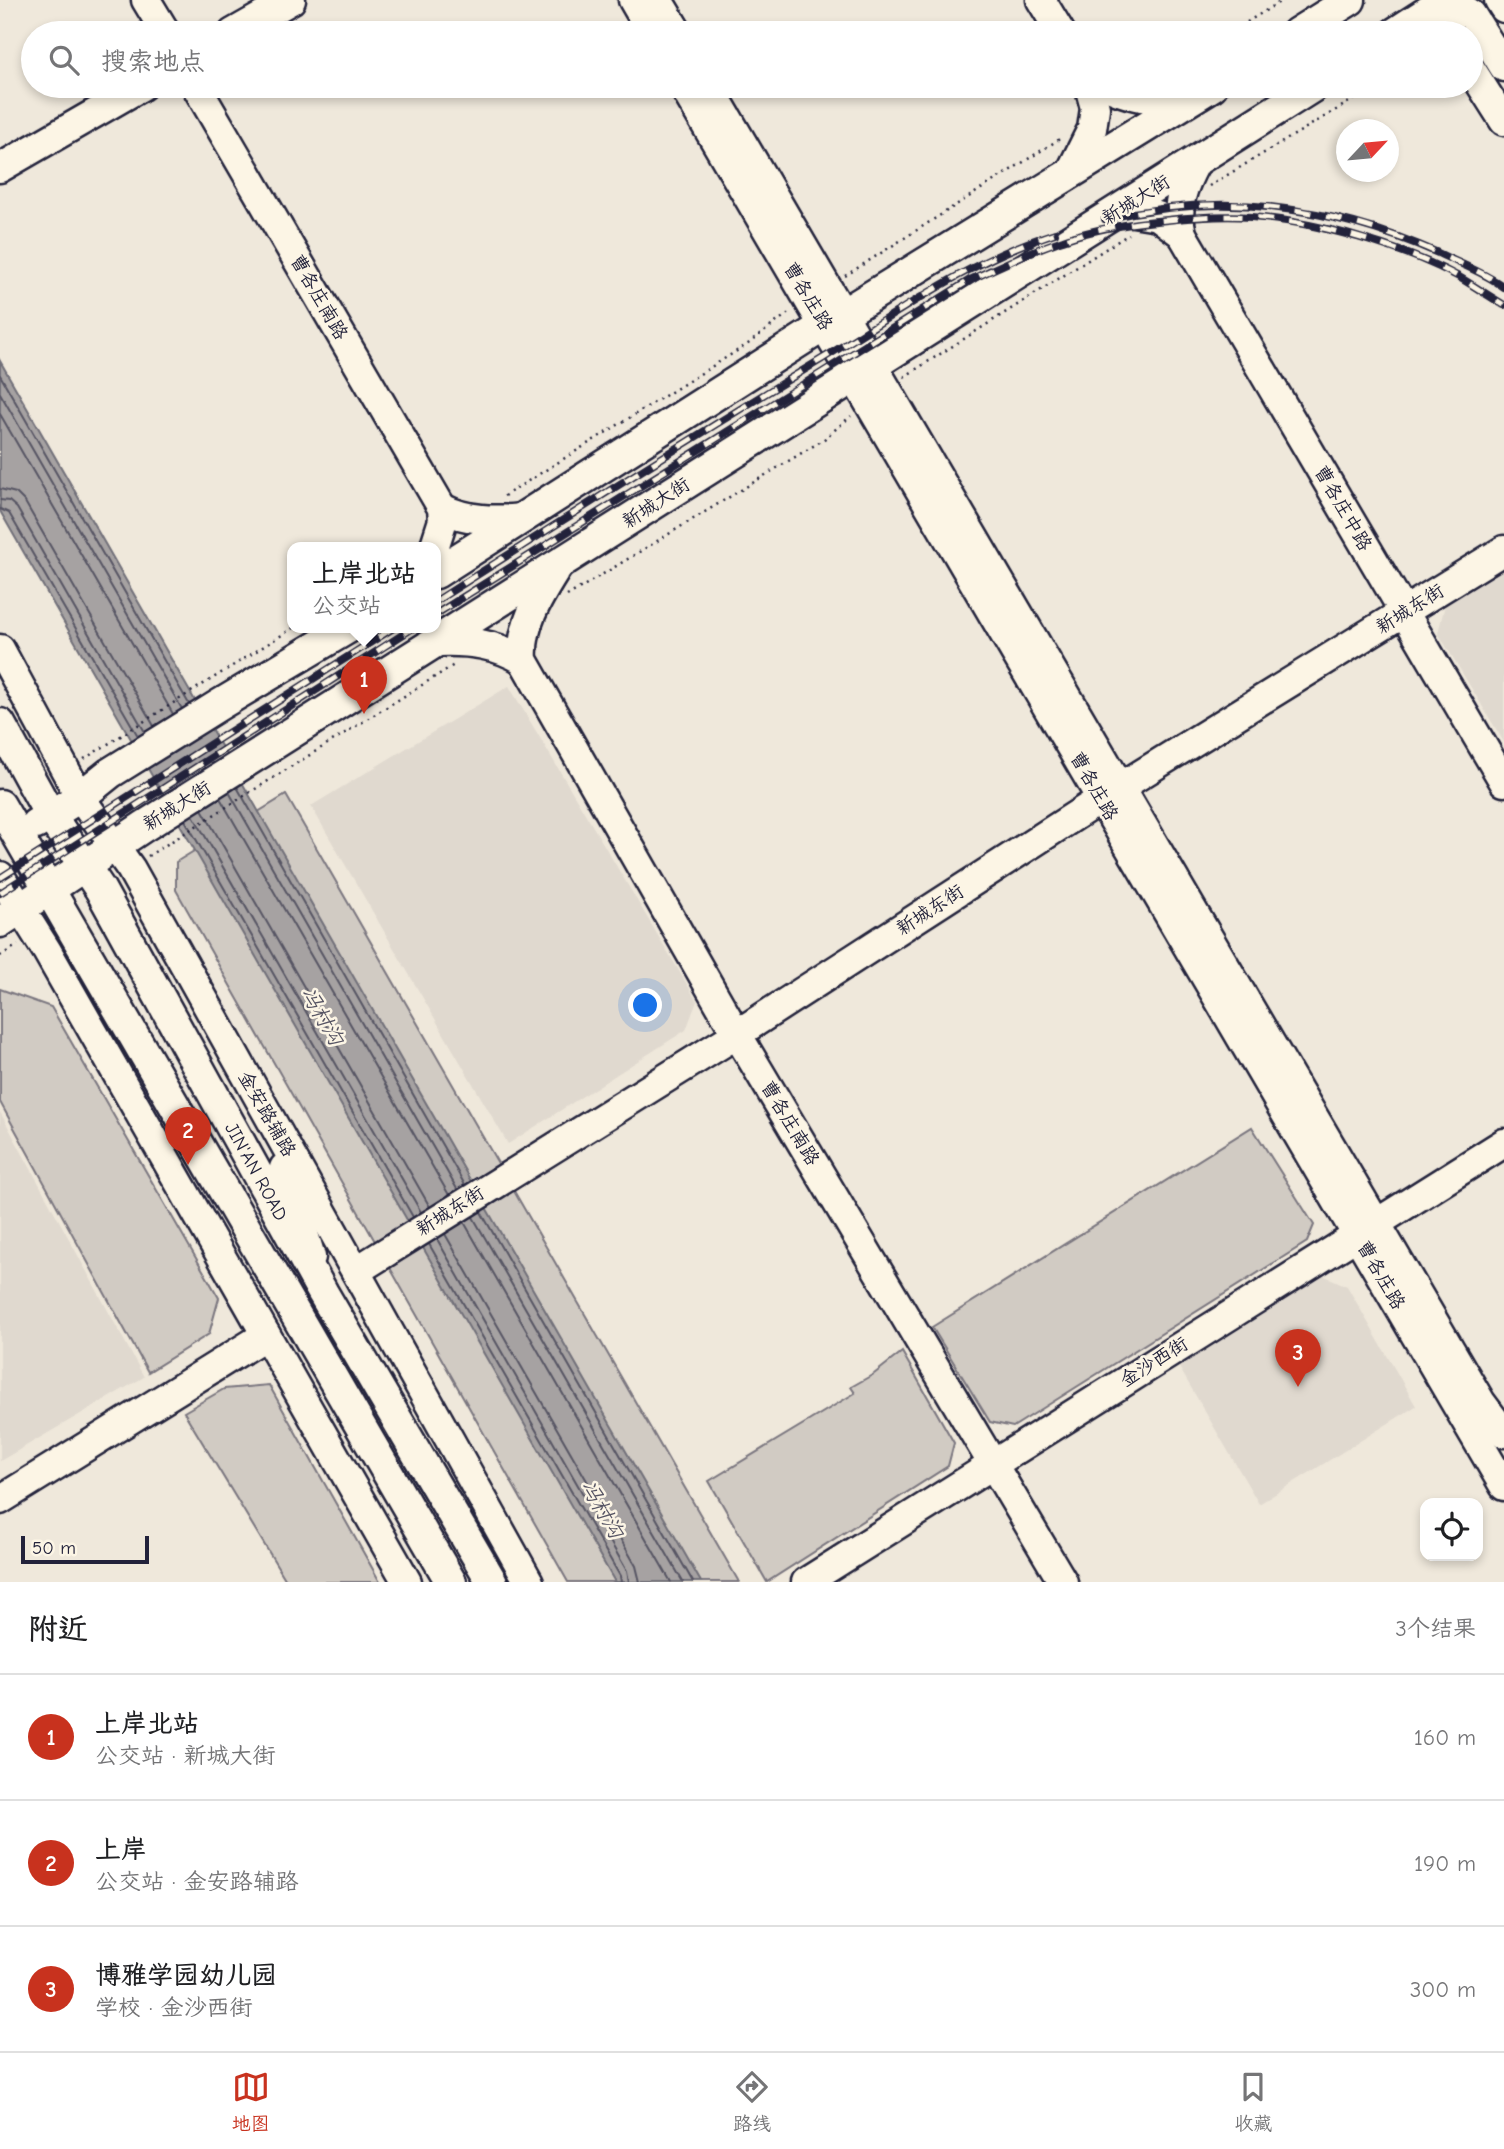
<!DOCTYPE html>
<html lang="zh">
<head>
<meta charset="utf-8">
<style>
	:root { --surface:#fff; --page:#f6f6f6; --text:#202124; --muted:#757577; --line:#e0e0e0; --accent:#c8321e }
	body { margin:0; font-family:"Comic Neue","LXGW WenKai TC",sans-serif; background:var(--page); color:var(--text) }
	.controls { position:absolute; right:21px; bottom:21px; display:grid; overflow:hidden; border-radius:14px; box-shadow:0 4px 10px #0003 }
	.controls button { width:63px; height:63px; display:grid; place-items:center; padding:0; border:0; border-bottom:2px solid var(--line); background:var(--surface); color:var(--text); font:35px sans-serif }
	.compass { position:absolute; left:1336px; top:119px; width:63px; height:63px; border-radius:50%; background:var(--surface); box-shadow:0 4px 10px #0003; rotate:64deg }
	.scale { position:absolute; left:21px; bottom:18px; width:128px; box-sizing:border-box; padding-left:7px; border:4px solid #22223b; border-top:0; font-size:19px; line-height:24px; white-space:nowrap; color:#22223b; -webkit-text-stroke:5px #fcf5e5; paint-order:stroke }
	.you { position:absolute; left:646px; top:1006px; width:24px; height:24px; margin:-18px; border:5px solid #fff; border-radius:50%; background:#1a73e8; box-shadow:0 0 0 10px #1a73e833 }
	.badge { display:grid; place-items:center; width:46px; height:46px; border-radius:50%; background:var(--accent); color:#fff; font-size:23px; font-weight:700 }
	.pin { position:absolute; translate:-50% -58px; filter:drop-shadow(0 2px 4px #0008) }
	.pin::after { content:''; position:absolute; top:37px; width:24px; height:21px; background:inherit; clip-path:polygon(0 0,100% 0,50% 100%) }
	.popup { position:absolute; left:287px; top:542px; width:154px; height:91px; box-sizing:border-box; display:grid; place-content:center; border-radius:14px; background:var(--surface); filter:drop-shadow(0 2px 5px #0005); font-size:23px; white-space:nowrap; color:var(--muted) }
	.popup b { font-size:26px; color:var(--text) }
	.popup::after { content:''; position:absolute; left:50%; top:100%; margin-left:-14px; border:14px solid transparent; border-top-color:var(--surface) }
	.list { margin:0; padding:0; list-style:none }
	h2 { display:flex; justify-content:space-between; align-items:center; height:91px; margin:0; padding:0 28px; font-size:30px }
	h2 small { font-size:23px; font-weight:400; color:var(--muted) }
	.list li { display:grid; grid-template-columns:46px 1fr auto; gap:21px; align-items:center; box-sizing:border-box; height:126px; padding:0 28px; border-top:2px solid var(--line) }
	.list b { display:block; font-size:26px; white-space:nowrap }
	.list p { margin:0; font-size:23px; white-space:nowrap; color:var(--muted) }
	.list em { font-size:23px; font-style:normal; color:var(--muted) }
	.icon { flex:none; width:38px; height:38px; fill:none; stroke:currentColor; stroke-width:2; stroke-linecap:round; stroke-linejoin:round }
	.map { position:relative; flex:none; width:1504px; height:1582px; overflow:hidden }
	.search { position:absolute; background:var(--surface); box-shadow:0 4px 10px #0003; left:21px; right:21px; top:21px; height:77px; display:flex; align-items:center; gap:18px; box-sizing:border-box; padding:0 24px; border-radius:38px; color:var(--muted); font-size:26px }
	.sheet { height:469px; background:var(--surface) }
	nav { display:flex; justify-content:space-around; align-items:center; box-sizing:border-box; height:98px; border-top:2px solid var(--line); background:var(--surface); font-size:19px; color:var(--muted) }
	nav a { display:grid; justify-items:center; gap:4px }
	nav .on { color:var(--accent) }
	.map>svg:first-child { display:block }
	.built { fill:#e0d9cf }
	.green { fill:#d1cbc3; stroke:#7a767f; stroke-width:2 }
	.water { fill:#a6a2a2; stroke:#716f79; stroke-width:2 }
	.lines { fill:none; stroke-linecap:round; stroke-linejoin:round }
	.shore { stroke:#575564; stroke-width:2 }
	.secondary-casing { stroke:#22223b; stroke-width:33 }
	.primary-casing { stroke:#22223b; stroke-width:35 }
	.path { stroke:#22223b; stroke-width:2.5; stroke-dasharray:2 5; stroke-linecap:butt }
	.secondary { stroke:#fcf5e5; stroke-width:28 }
	.primary { stroke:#fcf5e5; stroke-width:30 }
	.rail-casing { stroke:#22223b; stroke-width:8 }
	.rail { stroke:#fcf5e5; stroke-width:5; stroke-dasharray:16; stroke-linecap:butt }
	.labels { text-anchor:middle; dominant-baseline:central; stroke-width:5; stroke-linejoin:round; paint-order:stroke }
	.street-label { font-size:19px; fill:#22223b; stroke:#fcf5e5 }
	.water-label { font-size:21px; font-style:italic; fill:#575564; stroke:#fcf5e5 }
</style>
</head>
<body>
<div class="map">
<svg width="1504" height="1582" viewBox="0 0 1504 1582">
	<rect width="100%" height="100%" fill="#efe8db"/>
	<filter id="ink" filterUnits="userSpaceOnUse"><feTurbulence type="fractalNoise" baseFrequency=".0143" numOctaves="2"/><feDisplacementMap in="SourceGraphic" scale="14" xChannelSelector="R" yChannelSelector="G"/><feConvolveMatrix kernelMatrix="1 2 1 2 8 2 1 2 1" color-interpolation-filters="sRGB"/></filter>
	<g filter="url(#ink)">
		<!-- built -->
		<g class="built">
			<polygon points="1504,569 1504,742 1438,633 1445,605"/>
			<polygon points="509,686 697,1001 686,1030 508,1144 311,806"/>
			<polygon points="0,1112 144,1377 0,1461"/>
			<polygon points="1323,1275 1347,1286 1416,1406 1259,1504 1179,1367"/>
		</g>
		<!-- green -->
		<g class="green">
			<polygon points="286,795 739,1582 568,1582 176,890 176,862"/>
			<polygon points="0,989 51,1007 219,1298 209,1334 148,1372 0,1102"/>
			<polygon points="1252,1127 1314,1225 1307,1242 1013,1427 990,1422 932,1327"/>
			<polygon points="902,1352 954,1443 948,1466 767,1582 709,1481 855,1393 851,1387 874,1374"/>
			<polygon points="269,1385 380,1582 287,1582 184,1412 224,1389"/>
		</g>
		<!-- water -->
		<polygon class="water" points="0,361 701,1582 615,1582 0,511"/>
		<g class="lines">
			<!-- shore -->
			<g class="shore">
				<polyline points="0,375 189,704"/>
				<polyline points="0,393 182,709"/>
				<polyline points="0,414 173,714"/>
				<polyline points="0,489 16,493 25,502 154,726"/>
				<polyline points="0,500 9,501 17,508 145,732"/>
				<polyline points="0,509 9,513 138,736"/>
				<polyline points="237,787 465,1185"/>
				<polyline points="229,792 457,1189"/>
				<polyline points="220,798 449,1195"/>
				<polyline points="202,809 430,1207"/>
				<polyline points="193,815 421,1212"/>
				<polyline points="185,820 413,1217"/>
				<polyline points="481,1212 693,1582"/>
				<polyline points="473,1217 683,1582"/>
				<polyline points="464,1222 671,1582"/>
				<polyline points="445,1234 636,1566 640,1582"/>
				<polyline points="437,1239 627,1571 629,1582"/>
				<polyline points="429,1244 620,1576 621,1582"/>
			</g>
			<!-- secondary casing -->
			<g class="secondary-casing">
				<g id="secondary">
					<polyline points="146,0 166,33"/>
					<polyline points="633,0 652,33"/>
					<polyline points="658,0 678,33"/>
					<polyline points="1041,0 1061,33"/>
					<polyline points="1448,0 1448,33"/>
					<polyline points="1450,0 1471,14 1504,67"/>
					<polyline points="1499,0 1504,8"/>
					<polyline points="233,33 291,0"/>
					<polyline points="1471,69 1504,121"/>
					<polyline points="196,86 442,508 443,520 434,548"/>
					<polyline points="683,86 1504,1486"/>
					<polyline points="709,86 1481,1402 1504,1433"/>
					<path d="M1106,86C1136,99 1162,102 1194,97"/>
					<path d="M1196,162C1182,188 1175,206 1182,234L1504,782"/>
					<polyline points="0,168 142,86"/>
					<polyline points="1070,173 1092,129 1095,108 1089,86"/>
					<polyline points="1121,210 1158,216 1182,234"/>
					<path d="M442,508C467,521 495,521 523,518"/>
					<path d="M559,565C541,594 520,624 523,660L728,1019L1063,1582"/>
					<path d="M439,642C470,641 496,644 523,660"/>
					<polyline points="0,649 80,797 131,869 529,1582"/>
					<polyline points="0,876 47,951 407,1582"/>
					<polyline points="284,1168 311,1257"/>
					<polyline points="356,1271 737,1034 1101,799 1504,550"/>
					<polyline points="0,1500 266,1335"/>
					<polyline points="806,1582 1504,1143"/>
				</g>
			</g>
			<!-- primary casing -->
			<g class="primary-casing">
				<g id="primary">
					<polyline points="1297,33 1350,0"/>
					<polyline points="1395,33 1446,0"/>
					<polyline points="436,573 825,325 1212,86"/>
					<path id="s1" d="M0,724L50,815L100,889L323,1293L492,1582"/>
					<polyline points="0,805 451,1582"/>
					<polyline points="36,824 80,797 110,773 219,705 348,628"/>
					<polyline points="0,922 143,827 1314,86"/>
				</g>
			</g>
			<!-- path -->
			<g class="path">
				<polyline points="1229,33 1283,0"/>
				<polyline points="1209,186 1376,86"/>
				<polyline points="845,276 1061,138"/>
				<polyline points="904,377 1129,234"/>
				<polyline points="504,496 748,344 790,312"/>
				<polyline points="567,596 823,440 851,416"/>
				<polyline points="84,759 293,628"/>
				<polyline points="148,856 454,665"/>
				<polyline points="0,956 18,945"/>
			</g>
			<!-- secondary -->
			<use href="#secondary" class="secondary"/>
			<!-- primary -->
			<use href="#primary" class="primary"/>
			<!-- rail casing -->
			<g class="rail-casing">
				<g id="rail">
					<path d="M1105,219C1221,191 1329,205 1438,253C1460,264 1484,272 1504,287"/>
					<path d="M436,601C564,519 692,438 822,359C897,313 970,260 1055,233"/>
					<path d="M436,614L970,280C1001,266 1031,250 1063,240C1096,228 1132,223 1167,220C1195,217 1223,215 1251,217C1314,221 1404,247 1459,277C1474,286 1489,296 1504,305"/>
					<polyline points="0,878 393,628"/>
					<polyline points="0,893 413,628"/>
				</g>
			</g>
			<!-- rail -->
			<use href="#rail" class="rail"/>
		</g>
	</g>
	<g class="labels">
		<!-- street labels -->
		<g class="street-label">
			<text transform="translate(1136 200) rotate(-32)">新城大街</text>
			<text transform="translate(808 296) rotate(59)">曹各庄路</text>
			<text transform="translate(319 297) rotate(60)">曹各庄南路</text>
			<text transform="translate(656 503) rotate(-33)">新城大街</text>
			<text transform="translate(1343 508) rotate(60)">曹各庄中路</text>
			<text transform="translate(1410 609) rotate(-32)">新城东街</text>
			<text transform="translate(1094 786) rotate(60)">曹各庄路</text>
			<text transform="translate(177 806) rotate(-32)">新城大街</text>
			<text transform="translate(930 910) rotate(-33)">新城东街</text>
			<text transform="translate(267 1114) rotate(60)">金安路辅路</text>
			<text transform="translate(790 1123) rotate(59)">曹各庄南路</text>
			<text stroke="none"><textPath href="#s1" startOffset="516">JIN'AN ROAD</textPath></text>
			<text transform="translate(450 1211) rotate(-32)">新城东街</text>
			<text transform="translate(1381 1275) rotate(60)">曹各庄路</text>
			<text transform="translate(1154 1362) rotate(-32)">金沙西街</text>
		</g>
		<!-- water labels -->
		<g class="water-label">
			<text transform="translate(322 1016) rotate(60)">冯村沟</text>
			<text transform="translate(602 1509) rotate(60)">冯村沟</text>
		</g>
	</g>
</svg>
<div class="controls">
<button><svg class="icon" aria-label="locate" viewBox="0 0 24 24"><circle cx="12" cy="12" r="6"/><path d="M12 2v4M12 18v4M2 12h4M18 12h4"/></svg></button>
</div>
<svg class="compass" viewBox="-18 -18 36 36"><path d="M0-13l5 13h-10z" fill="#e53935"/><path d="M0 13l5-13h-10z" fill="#757577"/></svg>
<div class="scale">50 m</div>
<div class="you"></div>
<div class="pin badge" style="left:364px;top:714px">1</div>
<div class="popup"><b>上岸北站</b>公交站</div>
<div class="pin badge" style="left:188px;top:1165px">2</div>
<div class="pin badge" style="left:1298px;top:1387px">3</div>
<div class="search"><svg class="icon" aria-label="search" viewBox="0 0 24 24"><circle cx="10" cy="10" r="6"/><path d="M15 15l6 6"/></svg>搜索地点</div>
</div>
<section class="sheet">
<h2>附近<small>3个结果</small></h2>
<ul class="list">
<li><span class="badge">1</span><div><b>上岸北站</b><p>公交站 · 新城大街</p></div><em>160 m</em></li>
<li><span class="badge">2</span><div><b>上岸</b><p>公交站 · 金安路辅路</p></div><em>190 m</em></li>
<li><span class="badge">3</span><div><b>博雅学园幼儿园</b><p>学校 · 金沙西街</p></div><em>300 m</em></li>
</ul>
</section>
<nav>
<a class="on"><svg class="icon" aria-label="map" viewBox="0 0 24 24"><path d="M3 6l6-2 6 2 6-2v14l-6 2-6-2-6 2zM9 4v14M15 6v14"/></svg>地图</a>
<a><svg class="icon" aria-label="directions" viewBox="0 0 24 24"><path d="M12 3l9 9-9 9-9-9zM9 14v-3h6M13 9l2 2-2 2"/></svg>路线</a>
<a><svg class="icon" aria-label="saved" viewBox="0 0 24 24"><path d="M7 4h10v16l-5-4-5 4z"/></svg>收藏</a>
</nav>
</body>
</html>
